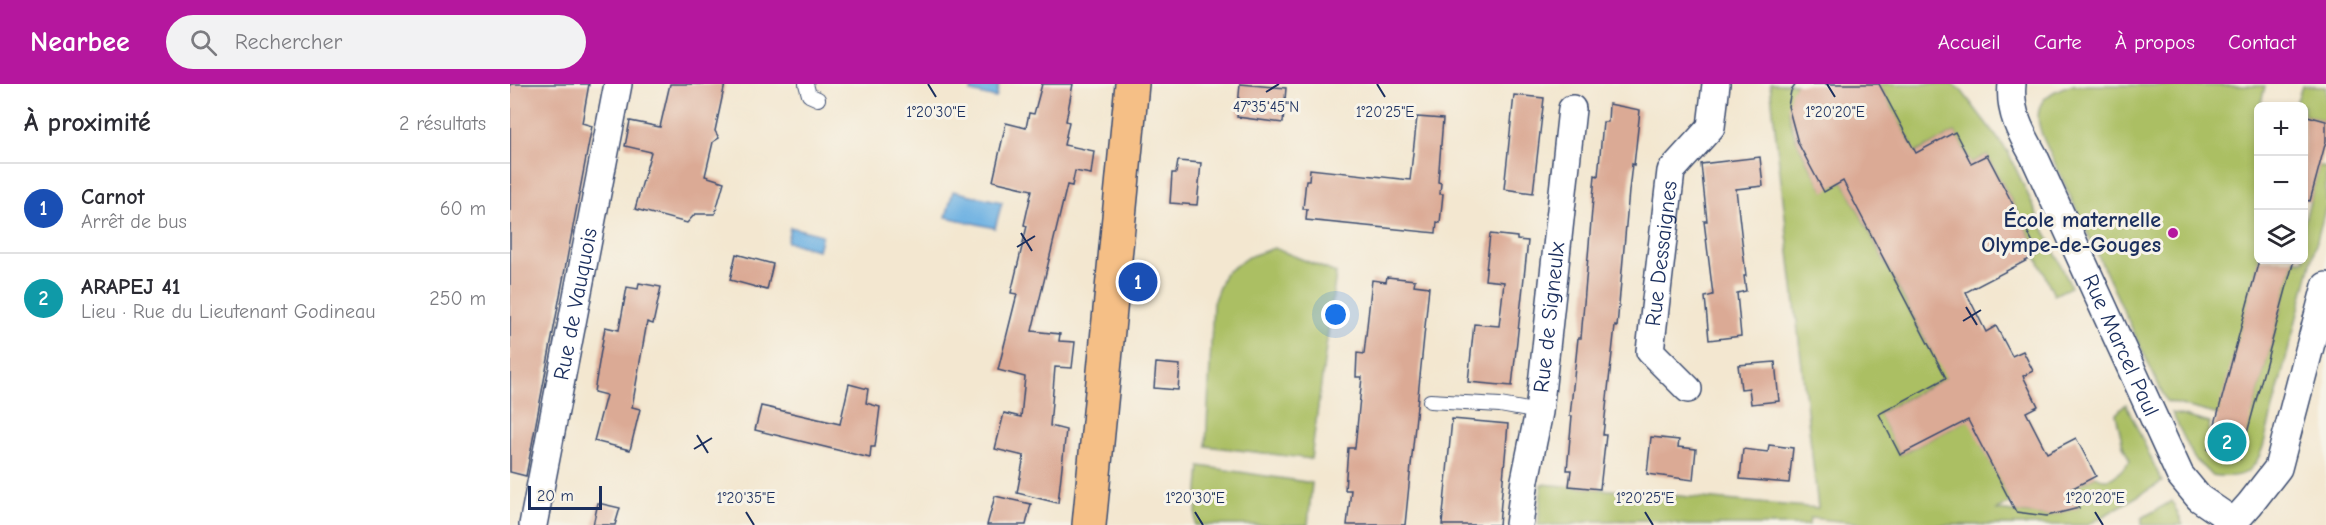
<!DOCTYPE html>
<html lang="fr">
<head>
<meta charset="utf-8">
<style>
	:root { --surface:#fff; --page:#f2f2f3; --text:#2b2b33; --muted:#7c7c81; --line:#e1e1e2; --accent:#b5179e }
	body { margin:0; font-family:"Comic Neue",sans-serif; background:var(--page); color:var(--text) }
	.controls { position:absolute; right:18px; top:18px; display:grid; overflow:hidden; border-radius:9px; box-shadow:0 3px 9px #0003 }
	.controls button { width:54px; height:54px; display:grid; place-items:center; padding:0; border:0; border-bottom:2px solid var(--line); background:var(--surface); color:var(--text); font:30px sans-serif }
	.scale { position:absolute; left:18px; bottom:15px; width:74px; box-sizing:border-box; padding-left:6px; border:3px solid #1b2f5e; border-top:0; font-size:16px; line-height:21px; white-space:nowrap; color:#1b2f5e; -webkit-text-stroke:4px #f7f3e8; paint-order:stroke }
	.you { position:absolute; left:826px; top:231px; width:21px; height:21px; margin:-15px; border:4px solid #fff; border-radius:50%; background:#1a73e8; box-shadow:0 0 0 9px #1a73e833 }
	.badge { display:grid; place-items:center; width:39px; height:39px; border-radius:50%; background:var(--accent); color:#fff; font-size:20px; font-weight:700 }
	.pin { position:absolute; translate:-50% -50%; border:3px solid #fff; box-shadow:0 2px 6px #0006 }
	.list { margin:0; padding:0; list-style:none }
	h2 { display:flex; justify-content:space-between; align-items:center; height:78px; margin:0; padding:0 24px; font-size:26px }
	h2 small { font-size:20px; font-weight:400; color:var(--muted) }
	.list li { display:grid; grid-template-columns:39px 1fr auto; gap:18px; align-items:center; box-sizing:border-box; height:90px; padding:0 24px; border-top:2px solid var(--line) }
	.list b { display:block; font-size:22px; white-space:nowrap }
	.list p { margin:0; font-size:20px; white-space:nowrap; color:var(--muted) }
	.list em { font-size:20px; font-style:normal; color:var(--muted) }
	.icon { flex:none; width:33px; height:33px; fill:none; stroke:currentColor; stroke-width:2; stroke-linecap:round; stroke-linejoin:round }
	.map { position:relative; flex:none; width:1816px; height:441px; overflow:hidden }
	header { display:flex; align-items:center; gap:36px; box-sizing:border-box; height:84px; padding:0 30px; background:var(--accent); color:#fff }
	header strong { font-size:28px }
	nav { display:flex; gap:33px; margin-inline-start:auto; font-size:21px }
	.search { width:420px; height:54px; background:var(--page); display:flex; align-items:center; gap:15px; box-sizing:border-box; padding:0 21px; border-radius:33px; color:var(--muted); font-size:22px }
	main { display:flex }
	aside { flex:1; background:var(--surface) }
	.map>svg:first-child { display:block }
	.green { fill:#abbf64; stroke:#637761; stroke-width:1.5 }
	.water { fill:#6db1e2; stroke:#4470a0; stroke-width:1.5 }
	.building { fill:#dbaa95 }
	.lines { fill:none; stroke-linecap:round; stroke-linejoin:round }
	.lane-casing { stroke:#3b4b6f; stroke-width:16 }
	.street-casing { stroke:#3b4b6f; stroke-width:30 }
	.primary-casing { stroke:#3b4b6f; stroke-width:36 }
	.lane { stroke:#fff; stroke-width:14 }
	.street { stroke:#fff; stroke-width:27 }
	.primary { stroke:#f5bf86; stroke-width:33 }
	.ticks { fill:none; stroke:#1b2f5e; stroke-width:2 }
	.poi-dot { fill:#b5179e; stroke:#f7f3e8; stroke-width:2 }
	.labels { text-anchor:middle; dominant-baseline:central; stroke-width:6; stroke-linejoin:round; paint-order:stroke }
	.poi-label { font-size:22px; font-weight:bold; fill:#1b2f5e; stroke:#f7f3e8; text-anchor:end }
	.street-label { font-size:22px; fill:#1b2f5e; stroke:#f7f3e8 }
	.ticks-label { font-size:15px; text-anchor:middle; fill:#1b2f5e; stroke:#f7f3e8; stroke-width:6; stroke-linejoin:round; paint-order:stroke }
</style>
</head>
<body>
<header>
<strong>Nearbee</strong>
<div class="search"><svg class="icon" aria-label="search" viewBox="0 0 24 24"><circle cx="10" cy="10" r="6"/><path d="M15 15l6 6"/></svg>Rechercher</div>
<nav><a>Accueil</a><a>Carte</a><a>À propos</a><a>Contact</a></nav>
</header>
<main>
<aside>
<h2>À proximité<small>2 résultats</small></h2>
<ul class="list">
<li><span class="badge" style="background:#1a4fb4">1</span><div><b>Carnot</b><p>Arrêt de bus</p></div><em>60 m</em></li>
<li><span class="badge" style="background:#0f9aa8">2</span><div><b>ARAPEJ 41</b><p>Lieu · Rue du Lieutenant Godineau</p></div><em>250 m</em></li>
</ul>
</aside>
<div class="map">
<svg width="1816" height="441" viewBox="0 0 1816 441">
	<rect width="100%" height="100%" fill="#f7f3e8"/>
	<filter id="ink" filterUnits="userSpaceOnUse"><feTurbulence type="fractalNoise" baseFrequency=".0167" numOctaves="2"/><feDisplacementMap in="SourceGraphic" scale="12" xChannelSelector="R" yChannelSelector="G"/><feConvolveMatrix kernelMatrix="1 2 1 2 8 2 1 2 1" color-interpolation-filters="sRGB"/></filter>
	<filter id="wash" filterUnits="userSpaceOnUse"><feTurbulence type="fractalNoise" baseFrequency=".008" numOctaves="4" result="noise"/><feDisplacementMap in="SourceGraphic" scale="24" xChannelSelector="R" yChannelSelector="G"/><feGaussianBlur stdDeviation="1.35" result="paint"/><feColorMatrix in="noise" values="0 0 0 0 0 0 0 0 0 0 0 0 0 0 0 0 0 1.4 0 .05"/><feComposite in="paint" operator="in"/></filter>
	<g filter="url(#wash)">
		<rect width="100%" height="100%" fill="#f3e7d0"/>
		<!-- green -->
		<g class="green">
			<path d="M1260,0H1286C1265,34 1298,77 1314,107L1333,97L1421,267L1456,283L1369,329L1390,371L1477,326L1472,362L1501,418L1487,426L1537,432L1568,424L1559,406L1586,392C1601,402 1610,387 1620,377L1613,362L1606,330L1616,320L1652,398L1578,441H1368L1300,434L1299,441H1178L1142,436L1082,437L1058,441H1028L1032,400L1308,424Z"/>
			<polygon points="1369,0 1442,0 1451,6 1498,68 1561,203 1544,211 1526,172 1529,169 1477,71 1461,79 1445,48 1388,78 1402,61"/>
			<path d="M1560,1L1755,2L1751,19L1763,22H1748L1749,176L1711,321L1742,330L1784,176H1794V140L1809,82L1816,84V122L1753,363C1743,392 1730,395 1701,391L1684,374L1662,329L1700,339L1698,349L1702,350L1698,366L1730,375L1739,339L1656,317L1534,56C1521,26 1529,11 1560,1Z"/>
			<polygon points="1792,2 1816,3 1816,37 1794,31 1794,22 1785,22"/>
			<polygon points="764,164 826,189 801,375 696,362 703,219 714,190 738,173"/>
			<polygon points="690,382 802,399 798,441 685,441"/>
			<polygon points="1662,417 1673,441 1632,441 1632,434"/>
		</g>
		<!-- water -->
		<g class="water">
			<polygon points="463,0 489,1 486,14 461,8"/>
			<polygon points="443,107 492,118 485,144 436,133"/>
			<polygon points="280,143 312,151 308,166 277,158"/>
		</g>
		<g id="blocks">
			<!-- building -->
			<g class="building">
				<polygon points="0,0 79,0 72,39 82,42 16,392 0,388"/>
				<polygon points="160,0 215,0 205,47 209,54 203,58 195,92 214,98 205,130 185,130 177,139 125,125 141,68 115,62 120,37 150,43"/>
				<polygon points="532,0 563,0 556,37 559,38 554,61 584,67 581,90 565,87 562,102 557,101 522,247 550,250 549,257 565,258 562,284 545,283 540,342 556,346 548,419 507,409 514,372 485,365 494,329 511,333 515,293 488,286 507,210 501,209 517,142 514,141 522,106 483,97 496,39 516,44 519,29 524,30"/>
				<polygon points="730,0 776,4 773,39 727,33"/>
				<polygon points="1286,0 1369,0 1406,69 1445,48 1461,79 1477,71 1529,170 1456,208 1476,248 1486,242 1502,272 1513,267 1523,287 1513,292 1528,322 1516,328 1537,369 1566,354 1586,392 1559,406 1569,424 1537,432 1506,428 1458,336 1390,371 1369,330 1436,294 1333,97 1314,108 1288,59 1278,22 1281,7"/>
				<polygon points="1004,11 1034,14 1023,109 994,105"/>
				<polygon points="1099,20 1130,26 1124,81 1122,80 1119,107 1107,243 1105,242 1093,351 1096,351 1090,405 1059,402 1061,386 1057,386 1062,332 1060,332 1068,254 1071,254 1085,91 1088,92 1093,38 1098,38"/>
				<polygon points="1794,31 1816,37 1816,57 1800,117 1794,116"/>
				<polygon points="907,33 933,35 928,98 931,99 930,110 933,110 930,139 927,138 926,149 796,136 797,125 793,125 796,96 799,96 800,85 900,96"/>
				<polygon points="1250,73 1253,102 1226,105 1236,192 1234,192 1236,207 1227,209 1231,252 1199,256 1195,213 1203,211 1194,137 1197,137 1191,80"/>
				<polygon points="668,77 691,79 687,121 660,119 662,89 666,89"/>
				<polygon points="980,150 1007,153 1007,156 1018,157 1002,302 958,298 964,240 989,242 994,198 975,196"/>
				<polygon points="226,170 263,180 257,206 220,196"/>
				<polygon points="1749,176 1784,176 1730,375 1698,366"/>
				<polygon points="877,193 905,196 904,201 919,203 895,441 837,441 841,406 835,406 838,364 845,364 852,293 846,293 847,269 854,270 862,196 876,198"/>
				<polygon points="129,199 151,203 143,240 137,238 122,323 130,325 120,366 84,357 96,311 84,308 95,243 109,246 117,203 128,205"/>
				<polygon points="1265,278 1269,317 1241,320 1239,304 1231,305 1228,281"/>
				<polygon points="646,279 670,281 668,306 644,304"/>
				<polygon points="339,300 358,305 356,319 370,323 365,363 361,363 360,374 245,346 251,322 330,340"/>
				<polygon points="942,335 998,340 989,441 932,441"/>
				<polygon points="1141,353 1169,356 1168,363 1186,365 1183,396 1137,390"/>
				<polygon points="1259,361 1283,364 1279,399 1230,395 1233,365 1258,368"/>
				<polygon points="485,412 521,420 516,441 477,441"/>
				<polygon points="88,419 110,424 105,441 83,441"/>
			</g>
		</g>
	</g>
	<g filter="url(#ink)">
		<use href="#blocks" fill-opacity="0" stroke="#3b4b6f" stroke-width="1.5"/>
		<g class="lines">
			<!-- lane casing -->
			<g class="lane-casing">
				<g id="lane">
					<polyline points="296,0 299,11 308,15"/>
					<polyline points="920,317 990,321 1029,328"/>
				</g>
			</g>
			<!-- street casing -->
			<g class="street-casing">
				<g id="street">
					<path id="s1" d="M1502,0C1499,28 1511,49 1524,72L1670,391L1689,414L1724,438"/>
					<path id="s2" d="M1178,305L1140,267L1161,87L1201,43L1206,0"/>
					<path id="s3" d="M23,441L108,0"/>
					<path id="s4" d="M1009,441L1015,396L1029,328L1062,25"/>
					<polyline points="1724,441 1724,438 1740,420 1768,384 1816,202"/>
				</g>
			</g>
			<!-- primary casing -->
			<g class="primary-casing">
				<polyline id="primary" points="579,441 622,0"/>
			</g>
			<!-- lane -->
			<use href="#lane" class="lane"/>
			<!-- street -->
			<use href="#street" class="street"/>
			<!-- primary -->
			<use href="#primary" class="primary"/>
		</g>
	</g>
	<!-- ticks -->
	<path class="ticks" d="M418,0L426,13M867,0L875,13M1317,0L1325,13M756,8L769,0M511,149L522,167M507,163L525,152M1456,223L1467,241M1453,237L1471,226M187,351L198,369M184,365L202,354M236,428L244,441M685,428L693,441M1135,428L1143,441M1585,428L1593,441"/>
	<!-- markers -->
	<circle class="poi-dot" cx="1663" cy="149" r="6"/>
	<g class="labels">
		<!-- poi labels -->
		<g class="poi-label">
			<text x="1651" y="136">École maternelle<tspan x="1651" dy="25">Olympe-de-Gouges</tspan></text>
		</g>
		<!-- street labels -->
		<g class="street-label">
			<text stroke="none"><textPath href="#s2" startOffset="152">Rue Dessaignes</textPath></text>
			<text stroke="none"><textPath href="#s3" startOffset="225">Rue de Vauquois</textPath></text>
			<text stroke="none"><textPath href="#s4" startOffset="210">Rue de Signeulx</textPath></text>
			<text stroke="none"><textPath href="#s1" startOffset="285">Rue Marcel Paul</textPath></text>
		</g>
	</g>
	<g class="ticks-label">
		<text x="756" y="28">47°35'45"N</text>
		<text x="426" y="33">1°20'30"E</text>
		<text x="875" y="33">1°20'25"E</text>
		<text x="1325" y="33">1°20'20"E</text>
		<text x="236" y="419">1°20'35"E</text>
		<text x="685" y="419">1°20'30"E</text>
		<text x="1135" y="419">1°20'25"E</text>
		<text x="1585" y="419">1°20'20"E</text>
	</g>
</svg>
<div class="controls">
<button>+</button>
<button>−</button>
<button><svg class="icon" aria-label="layers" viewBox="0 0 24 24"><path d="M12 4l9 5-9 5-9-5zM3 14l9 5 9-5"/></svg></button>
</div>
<div class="scale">20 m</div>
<div class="you"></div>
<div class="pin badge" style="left:628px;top:198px;background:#1a4fb4">1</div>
<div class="pin badge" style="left:1717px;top:358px;background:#0f9aa8">2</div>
</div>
</main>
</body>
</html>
